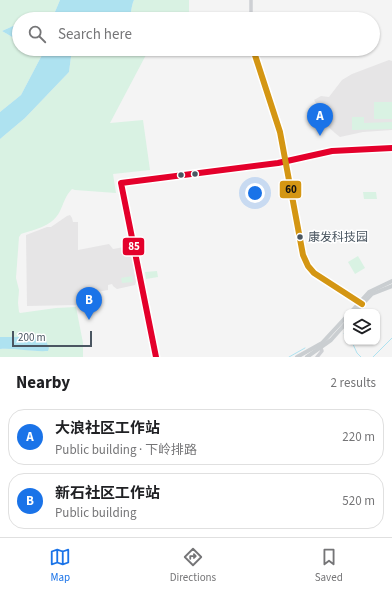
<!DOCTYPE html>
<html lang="en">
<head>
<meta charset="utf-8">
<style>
	:root { --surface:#fff; --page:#f6f6f6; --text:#202124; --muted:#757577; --line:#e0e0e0; --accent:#1a73e8 }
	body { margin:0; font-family:"Source Sans 3","Noto Sans SC",sans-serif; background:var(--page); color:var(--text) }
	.controls { position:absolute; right:12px; bottom:12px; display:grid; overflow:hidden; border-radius:8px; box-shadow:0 1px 3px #0004 }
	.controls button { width:36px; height:36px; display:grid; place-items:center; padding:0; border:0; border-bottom:1px solid var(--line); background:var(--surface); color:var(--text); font:20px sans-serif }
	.scale { position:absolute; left:12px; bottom:10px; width:80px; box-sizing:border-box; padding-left:4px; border:2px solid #4a5661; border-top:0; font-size:11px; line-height:14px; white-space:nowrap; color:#4a5661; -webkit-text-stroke:3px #fff; paint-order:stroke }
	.you { position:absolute; left:255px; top:193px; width:14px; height:14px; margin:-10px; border:3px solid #fff; border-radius:50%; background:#1a73e8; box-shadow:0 0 0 6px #1a73e833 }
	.badge { display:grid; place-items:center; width:26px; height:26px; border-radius:50%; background:var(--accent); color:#fff; font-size:13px; font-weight:700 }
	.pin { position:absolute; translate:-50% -33px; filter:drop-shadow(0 1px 2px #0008) }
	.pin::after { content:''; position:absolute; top:21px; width:14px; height:12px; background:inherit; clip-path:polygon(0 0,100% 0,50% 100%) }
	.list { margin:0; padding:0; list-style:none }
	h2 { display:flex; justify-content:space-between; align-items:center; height:52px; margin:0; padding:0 16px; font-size:17px }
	h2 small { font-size:13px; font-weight:400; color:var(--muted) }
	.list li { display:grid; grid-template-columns:26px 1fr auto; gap:12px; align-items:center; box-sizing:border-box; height:56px; margin:0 8px 8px; padding:0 8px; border:1px solid var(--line); border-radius:16px }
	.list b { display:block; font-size:15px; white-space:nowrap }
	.list p { margin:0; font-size:13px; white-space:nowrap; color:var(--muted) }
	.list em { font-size:13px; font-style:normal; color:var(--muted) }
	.icon { flex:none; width:22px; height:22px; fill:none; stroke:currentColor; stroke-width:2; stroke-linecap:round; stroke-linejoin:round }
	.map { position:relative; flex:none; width:392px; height:357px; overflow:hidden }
	.search { position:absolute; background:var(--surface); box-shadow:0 1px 3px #0004; left:12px; right:12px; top:12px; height:44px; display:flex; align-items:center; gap:10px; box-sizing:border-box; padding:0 14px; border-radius:22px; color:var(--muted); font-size:15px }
	.sheet { height:180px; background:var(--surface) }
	nav { display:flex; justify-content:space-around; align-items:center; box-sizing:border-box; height:56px; border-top:1px solid var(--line); background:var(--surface); font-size:11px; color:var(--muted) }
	nav a { display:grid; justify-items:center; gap:2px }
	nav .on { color:var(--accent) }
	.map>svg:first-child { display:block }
	.education { fill:#e6e5e6 }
	.green { fill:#d9f2e3 }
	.water { fill:#aee2f0 }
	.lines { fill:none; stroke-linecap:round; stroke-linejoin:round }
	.stream { stroke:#aee2f0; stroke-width:1 }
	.street { stroke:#ced0d2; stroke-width:2.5 }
	.secondary { stroke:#ced0d4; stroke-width:3.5 }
	.primary { stroke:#caced1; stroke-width:4 }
	.bus-1-casing { stroke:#fff; stroke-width:9 }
	.bus-2-casing { stroke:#fff; stroke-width:9 }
	.bus-1 { stroke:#e4002b; stroke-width:6 }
	.bus-2 { stroke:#d49613; stroke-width:6 }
	.bus-dot { fill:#4a5661; stroke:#fff; stroke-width:1.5 }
	.labels { text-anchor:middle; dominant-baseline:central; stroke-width:3; stroke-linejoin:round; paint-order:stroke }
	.bus-label { font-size:12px; fill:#4a5661; stroke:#fff; text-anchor:start }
	.line-badge { stroke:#fff; stroke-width:1.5 }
	.badge-label { font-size:11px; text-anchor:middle; font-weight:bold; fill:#fff }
	.pale-badge-label { font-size:11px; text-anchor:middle; font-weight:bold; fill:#111 }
</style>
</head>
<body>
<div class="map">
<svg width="392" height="357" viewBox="0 0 392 357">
	<rect width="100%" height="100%" fill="#f4f4f4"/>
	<!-- education -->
	<g class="education">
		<polygon points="389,60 392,61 392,130 363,132 340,137 335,133 323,122 321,115 323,114 314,100 321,96 329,97 342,80 352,74"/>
		<polygon points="70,215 72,218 73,222 78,222 78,250 109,244 113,249 130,246 136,282 135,285 117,289 113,286 112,284 108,285 108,290 86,294 86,303 77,305 27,306 26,235 47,227 51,227 67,216"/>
	</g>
	<!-- green -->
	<g class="green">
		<polygon points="0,0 60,0 52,19 19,19 19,26 13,26 2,31 19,41 19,49 32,49 42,55 21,95 0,112"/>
		<path d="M134,0H189V19H128C132,13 131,6 134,0Z"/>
		<path d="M72,49H172L147,53L110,123L143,120L150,170L113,174L116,193L75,190L72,189C65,196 64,203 60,211C53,226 36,229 21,234L19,237L16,278L19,290L18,303L19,312L20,313L56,308L76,307L83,343V357H0V349L11,348L36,351L40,337H0V139L25,118L69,72Z"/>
		<rect x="374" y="102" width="18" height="17"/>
		<polygon points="352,117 364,117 364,123 392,122 392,129 352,130"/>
		<polygon points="363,192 376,192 377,199 364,199"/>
		<polygon points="358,256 365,268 355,274 348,262"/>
		<polygon points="157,271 158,277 146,279 145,272"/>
		<polygon points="132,276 133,282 122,283 121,278"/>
	</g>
	<!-- water -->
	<g class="water">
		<path d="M60,0H134C131,6 132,13 128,19H52Z"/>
		<polygon points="13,26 19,26 19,41 2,31"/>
		<polygon points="32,49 72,49 69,72 25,118 0,139 0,112 21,95 42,55"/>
		<path d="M0,337H40L46,341L49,348L48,351C32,352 16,348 0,349Z"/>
	</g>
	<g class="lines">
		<!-- stream -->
		<g class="stream">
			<polyline points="344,334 347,337"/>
			<polyline points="352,342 357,353 361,357"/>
			<polyline points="289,357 305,348"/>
			<polyline points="373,357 392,338"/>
		</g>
		<!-- street -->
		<polyline class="street" points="121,183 156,357"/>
		<!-- secondary -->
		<g class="secondary">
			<polyline points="251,19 251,0"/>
			<polyline points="253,49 280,132 303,255 308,266 314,273 362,304"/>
			<polyline points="121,183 278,163 332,151 392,148"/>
			<polyline points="317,357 322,351 321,348"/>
		</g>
		<!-- primary -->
		<g class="primary">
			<polyline points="351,312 369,292 392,281"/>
			<polyline points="355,312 372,294 392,286"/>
			<polyline points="297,357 322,343 347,316"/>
			<polyline points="307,357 331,340 347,322"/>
		</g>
		<!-- bus-1 casing -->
		<g class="bus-1-casing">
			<polyline id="bus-1" points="156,357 121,183 278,163 332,151 392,148"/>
		</g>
		<!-- bus-2 casing -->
		<g class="bus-2-casing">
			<polyline id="bus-2" points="253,49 280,132 303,255 308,266 314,273 362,304"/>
		</g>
		<!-- bus-1 -->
		<use href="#bus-1" class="bus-1"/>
		<!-- bus-2 -->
		<use href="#bus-2" class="bus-2"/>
	</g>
	<!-- markers -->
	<g class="bus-dot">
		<circle cx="195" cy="174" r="3.5"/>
		<circle cx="181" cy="175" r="3.5"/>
		<circle cx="300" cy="237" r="3.5"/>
	</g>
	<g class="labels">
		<!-- bus labels -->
		<g class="bus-label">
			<text x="308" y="237">康发科技园</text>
		</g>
	</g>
	<g class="line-badge">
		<rect x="279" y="180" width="23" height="19" rx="4" fill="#d49613"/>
		<rect x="122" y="237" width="23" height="19" rx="4" fill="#e4002b"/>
	</g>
	<g class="badge-label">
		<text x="134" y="250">85</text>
	</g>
	<g class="pale-badge-label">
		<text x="291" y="193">60</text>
	</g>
</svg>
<div class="controls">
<button><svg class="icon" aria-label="layers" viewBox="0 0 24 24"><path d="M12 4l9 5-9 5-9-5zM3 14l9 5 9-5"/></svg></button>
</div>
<div class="scale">200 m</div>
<div class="you"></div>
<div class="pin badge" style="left:320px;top:136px">A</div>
<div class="pin badge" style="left:89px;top:320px">B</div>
<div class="search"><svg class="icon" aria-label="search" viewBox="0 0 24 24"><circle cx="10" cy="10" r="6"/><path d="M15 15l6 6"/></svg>Search here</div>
</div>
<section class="sheet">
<h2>Nearby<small>2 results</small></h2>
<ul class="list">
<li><span class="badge">A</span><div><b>大浪社区工作站</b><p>Public building · 下岭排路</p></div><em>220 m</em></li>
<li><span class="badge">B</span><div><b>新石社区工作站</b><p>Public building</p></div><em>520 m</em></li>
</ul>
</section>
<nav>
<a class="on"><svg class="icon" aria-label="map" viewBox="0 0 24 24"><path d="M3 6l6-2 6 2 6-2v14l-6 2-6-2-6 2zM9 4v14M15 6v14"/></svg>Map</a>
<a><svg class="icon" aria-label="directions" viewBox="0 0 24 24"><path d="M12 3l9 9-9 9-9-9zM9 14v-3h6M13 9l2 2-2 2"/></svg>Directions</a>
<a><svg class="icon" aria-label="saved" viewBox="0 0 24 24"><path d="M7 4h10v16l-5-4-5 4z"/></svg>Saved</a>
</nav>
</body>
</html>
